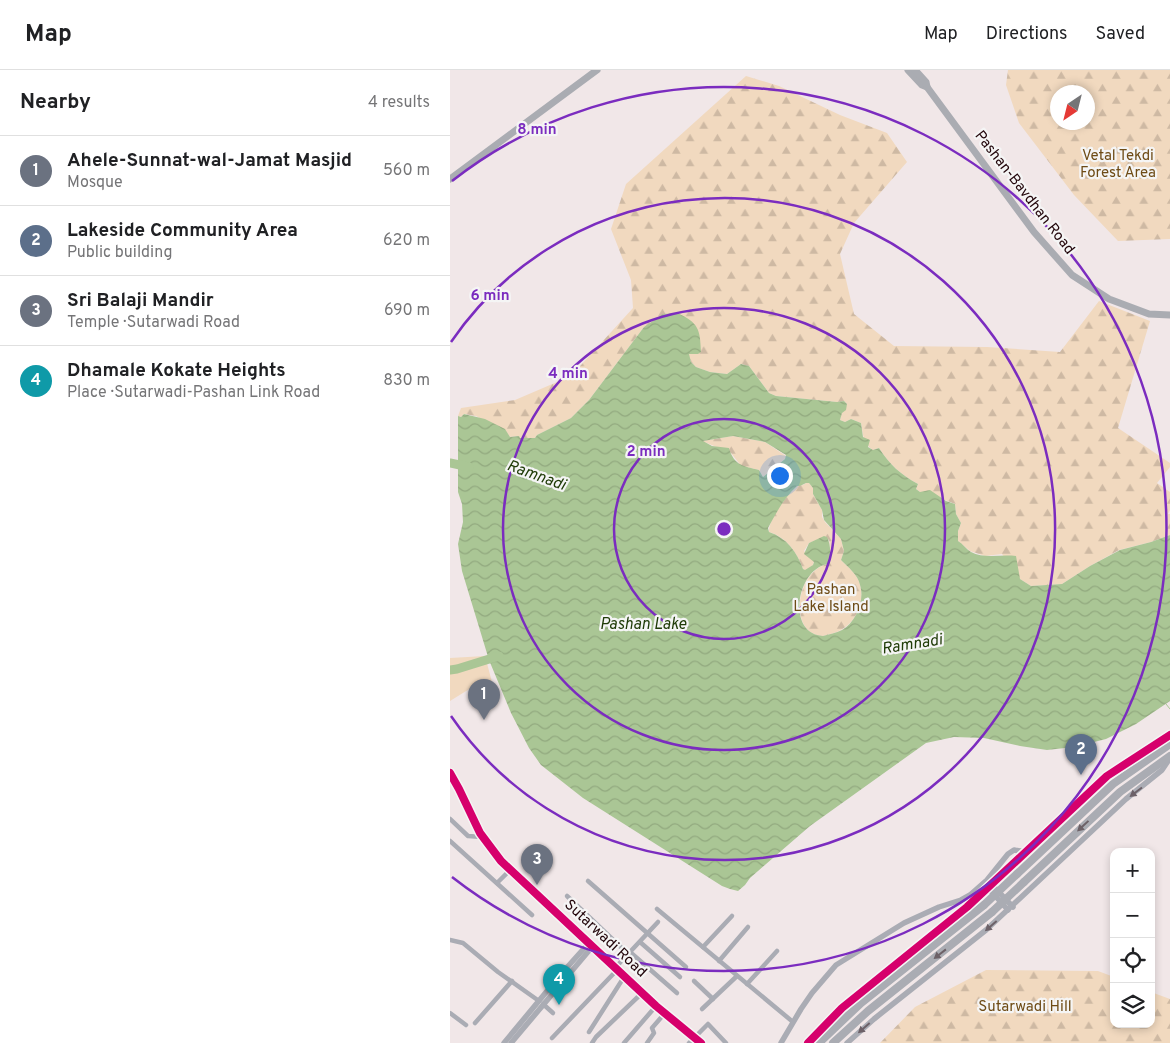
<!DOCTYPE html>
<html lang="en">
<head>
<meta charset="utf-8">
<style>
	:root { --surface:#fff; --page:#f2f2f2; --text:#202124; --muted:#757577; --line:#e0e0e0; --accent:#0f766e }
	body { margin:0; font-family:Overpass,sans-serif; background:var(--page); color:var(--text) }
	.controls { position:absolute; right:15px; bottom:15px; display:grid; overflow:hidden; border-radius:10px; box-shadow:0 2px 8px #0003 }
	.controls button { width:45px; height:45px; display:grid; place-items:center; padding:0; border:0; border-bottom:1px solid var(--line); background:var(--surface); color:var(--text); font:25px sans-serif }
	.compass { position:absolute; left:600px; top:15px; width:45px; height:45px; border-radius:50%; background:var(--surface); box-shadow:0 2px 8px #0003; rotate:215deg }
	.you { position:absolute; left:329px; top:405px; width:18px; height:18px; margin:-12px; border:4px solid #fff; border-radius:50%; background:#1a73e8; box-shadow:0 0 0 8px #1a73e833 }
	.badge { display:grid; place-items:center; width:32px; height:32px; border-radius:50%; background:var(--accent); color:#fff; font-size:16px; font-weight:700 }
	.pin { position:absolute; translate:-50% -41px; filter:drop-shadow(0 1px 2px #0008) }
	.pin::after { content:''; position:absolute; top:26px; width:18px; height:15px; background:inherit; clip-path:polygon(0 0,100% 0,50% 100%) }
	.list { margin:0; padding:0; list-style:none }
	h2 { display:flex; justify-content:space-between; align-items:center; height:65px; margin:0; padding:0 20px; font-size:21px }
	h2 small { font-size:16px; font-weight:400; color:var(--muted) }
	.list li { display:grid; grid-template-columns:32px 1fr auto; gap:15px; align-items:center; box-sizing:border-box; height:70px; padding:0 20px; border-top:1px solid var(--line) }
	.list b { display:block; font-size:19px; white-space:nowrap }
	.list p { margin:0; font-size:16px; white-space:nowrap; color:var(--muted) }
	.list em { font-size:16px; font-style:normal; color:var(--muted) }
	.icon { flex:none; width:28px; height:28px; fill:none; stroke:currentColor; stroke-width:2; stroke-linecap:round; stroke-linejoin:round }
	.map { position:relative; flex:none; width:720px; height:973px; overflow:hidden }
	header { display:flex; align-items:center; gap:30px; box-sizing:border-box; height:70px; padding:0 25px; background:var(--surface); border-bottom:1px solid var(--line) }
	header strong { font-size:24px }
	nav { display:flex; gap:28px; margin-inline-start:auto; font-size:18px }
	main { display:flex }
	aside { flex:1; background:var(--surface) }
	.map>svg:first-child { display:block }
	.green { fill:#f1d9bf }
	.forest { fill:url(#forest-firs); fill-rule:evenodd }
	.water { fill:url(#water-waves); fill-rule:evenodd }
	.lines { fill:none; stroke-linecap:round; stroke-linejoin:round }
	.stream { stroke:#aac695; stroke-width:1 }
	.river { stroke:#aac695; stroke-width:9 }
	.minor { stroke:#aaacb4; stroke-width:4.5 }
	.tertiary { stroke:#aaacb4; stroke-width:5.5 }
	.secondary { stroke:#aaacb2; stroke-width:7 }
	.trunk { stroke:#aaacb3; stroke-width:8 }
	.trunk-bridge { stroke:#aaacb3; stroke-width:8 }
	.cycleway-casing { stroke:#f5f5f5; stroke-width:11 }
	.cycleway { stroke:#d6006c; stroke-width:8 }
	.oneway { fill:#6d6168 }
	.oneway2 { fill:#6d6167 }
	.ring { fill:none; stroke:#7b2cbf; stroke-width:2.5 }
	.labels { text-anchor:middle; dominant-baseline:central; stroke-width:4.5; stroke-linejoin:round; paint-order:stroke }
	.park-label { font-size:15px; fill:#6e4b15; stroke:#f5f5f5 }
	.street-label { font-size:15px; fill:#23060b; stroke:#f5f5f5 }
	.water-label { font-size:16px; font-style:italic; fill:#203c08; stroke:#f5f5f5 }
	.centre { fill:#7b2cbf; stroke:#f5f5f5; stroke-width:2.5 }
	.ring-label { font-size:15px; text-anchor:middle; font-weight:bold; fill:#7b2cbf; stroke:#f5f5f5; stroke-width:4.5; stroke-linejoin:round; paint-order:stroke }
</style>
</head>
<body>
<header>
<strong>Map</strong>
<nav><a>Map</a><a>Directions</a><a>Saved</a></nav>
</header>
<main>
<aside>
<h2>Nearby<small>4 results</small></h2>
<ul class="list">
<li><span class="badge" style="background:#6b7280">1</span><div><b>Ahele-Sunnat-wal-Jamat Masjid</b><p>Mosque</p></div><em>560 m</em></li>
<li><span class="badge" style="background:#5c6f8a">2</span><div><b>Lakeside Community Area</b><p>Public building</p></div><em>620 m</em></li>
<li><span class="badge" style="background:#6b7280">3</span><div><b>Sri Balaji Mandir</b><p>Temple · Sutarwadi Road</p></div><em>690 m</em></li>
<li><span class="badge" style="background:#0f9aa8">4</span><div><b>Dhamale Kokate Heights</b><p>Place · Sutarwadi-Pashan Link Road</p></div><em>830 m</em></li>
</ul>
</aside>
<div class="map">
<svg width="720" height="973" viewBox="0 0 720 973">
	<defs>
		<pattern id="forest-firs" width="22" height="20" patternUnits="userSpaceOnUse" patternTransform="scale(1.25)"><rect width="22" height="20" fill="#f1d9bf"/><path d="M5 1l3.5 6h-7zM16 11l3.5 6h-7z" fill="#ceb9a3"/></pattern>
		<pattern id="water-waves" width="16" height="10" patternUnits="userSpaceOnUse" patternTransform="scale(1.25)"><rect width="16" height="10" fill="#aac695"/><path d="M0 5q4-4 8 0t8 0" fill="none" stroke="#92a97f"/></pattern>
	</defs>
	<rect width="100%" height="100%" fill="#f1e7e8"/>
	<!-- green -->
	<polygon class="green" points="35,586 42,612 29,613 0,631 0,588"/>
	<!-- forest -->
	<g class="forest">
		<path d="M558,0H720V169L668,171L624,125L569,53L556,15ZM638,22V52H608V22Z"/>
		<path d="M296,6L329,16L390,45L437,63L457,92L404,153L390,184L404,244L444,276L537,277L610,282L649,231L700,251L668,358L720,393V397L707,413L720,422V440L718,444H720V465L701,472L669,480L640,496L612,514L581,516L570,509L552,484L535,486L520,481L508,471V461L511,453L506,444L505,434L475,422H470L466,419L468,414C451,405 439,394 429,378L423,380C413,374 413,364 411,353L401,349L395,352L390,350L392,342L397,334L394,331L387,332L326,326L319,323L299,296L291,294L277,304L260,302L246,297L241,292L238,284L194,257L139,330L121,348L87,365L85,368H70L68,366L60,367L57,363L26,346L14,344L11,347L8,346L11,338L65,330L121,306L183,238L181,210L161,159L176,114Z"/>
		<polygon points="283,366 315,372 336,386 335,389 313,407 309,400 291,396 281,383 252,371"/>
		<path d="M356,413H359L363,418V424L372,440V447L375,452L391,469L394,481L391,490C398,497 408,505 410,515C415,532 406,552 391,560C386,563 379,564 373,566C337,564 346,500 378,494L380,477L379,470L374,467L359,473L354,481L364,491L363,495L356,501L353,499C347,482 336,467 319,462C318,449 338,424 347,416L353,415Z"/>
		<polygon points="536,900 648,901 664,907 664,954 701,954 701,922 720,929 720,973 430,973 465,937"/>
	</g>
	<!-- water -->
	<path class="water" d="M227,243C249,253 250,259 251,282L248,284H239L241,292L246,297L260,302L277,304L291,294L299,296L319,323L326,326L387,332L394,331L397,334L396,340L392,343L390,350L395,352L401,349L411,353L413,367L420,370L418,377L423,380L429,378C439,394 451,405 468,414L466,419L470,422L480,420L496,431L505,434L506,444L511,453L508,461V471C513,474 516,479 521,482C534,489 551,484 566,486L570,509L581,516L612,514L640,496L670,480L701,472L720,465V631L686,654L656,669L624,677L597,680L570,676L534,668L504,667L476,673L360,756L300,808L295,815L288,821L280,819L272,816L133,728L91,695L79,678L61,643L39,590L12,501L8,474L13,452L12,434L8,422V346L11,347L14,344L35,349L55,359L60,367L69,366L70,368H85L87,365L121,348L139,330L194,257L213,244ZM283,366L315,372L336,385L335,389L313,407L309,400C294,396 284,396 279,378L262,376L253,371ZM356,413H359L363,418V424L372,440L374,450L391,469L394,481L391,490C398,497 408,505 410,515C415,531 406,552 392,560C386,563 379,564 373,566C336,564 346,499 378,494C381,485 381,475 377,467L374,466L359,473L354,484L364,492L363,495L355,500L353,499C347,482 337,468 319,462L318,458C326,443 334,428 347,416H350Z"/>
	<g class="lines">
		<!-- stream -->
		<polyline class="stream" points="716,634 720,639"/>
		<!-- river -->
		<g class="river">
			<polyline points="0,393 19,397"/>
			<polyline points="0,600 7,599 49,586"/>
		</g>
		<!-- minor -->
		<g class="minor">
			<polyline points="0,749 18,766 32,767"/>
			<polyline points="0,771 82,845"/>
			<polyline points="138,811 236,897"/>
			<polyline points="47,813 60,800"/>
			<polyline points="117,826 178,884 165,898"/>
			<polyline points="207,839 343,952"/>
			<polyline points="0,870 13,873 48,902 89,931"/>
			<polyline points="190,872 230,907"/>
			<polyline points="253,877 282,846"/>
			<polyline points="180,882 227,923"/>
			<polyline points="179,883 208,852"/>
			<polyline points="269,891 298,857"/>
			<polyline points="244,911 263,929"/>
			<polyline points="297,914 327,881"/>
			<polyline points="93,934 103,943"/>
			<polyline points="252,939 287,906"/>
			<polyline points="0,943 16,955"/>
			<polyline points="25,953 62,911"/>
			<polyline points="139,962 174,907"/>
			<polyline points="102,968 167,900"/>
			<polyline points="142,973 146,967 192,923"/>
			<polyline points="174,973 206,936"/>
			<polyline points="197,973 204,963 202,958 215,943"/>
			<polyline points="239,973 258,954 276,973"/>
		</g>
		<!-- tertiary -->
		<g class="tertiary">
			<polyline points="0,703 9,719 30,763 51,791 206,936 251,973"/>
			<polyline points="542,815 563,837"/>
			<polyline points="538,818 558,840"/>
			<polyline points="54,973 112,903 138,874"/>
			<polyline points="61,973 142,877"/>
			<polyline points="331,973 351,939 362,923 386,895 454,853 489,837 511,830 520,825 537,810 558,784 564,780 576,782"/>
			<polyline points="358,973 392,938 517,837 657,706 720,665"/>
			<polyline points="397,973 424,949 536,860 676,729 712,700 720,688"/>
		</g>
		<!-- secondary -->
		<g class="secondary">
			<polyline points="458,0 472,15 477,17"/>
			<polyline points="465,0 476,12 477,17 584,162 622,205 659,229 699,244 720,245"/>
			<polyline points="0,109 147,0"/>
		</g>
		<!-- trunk -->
		<g class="trunk">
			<polyline points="567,804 663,714 720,674"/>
			<polyline points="574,812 670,722 720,686"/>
			<polyline points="369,973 411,933 534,835"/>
			<polyline points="383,973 418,941 542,842"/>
		</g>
		<!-- trunk-bridge -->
		<g class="trunk-bridge">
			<polyline points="534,835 567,804"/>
			<polyline points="542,842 574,812"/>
		</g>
		<!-- cycleway casing -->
		<g class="cycleway-casing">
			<g id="cycleway">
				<polyline points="0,703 9,719 30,763 51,791 206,936 251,973"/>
				<polyline points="358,973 392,938 517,837 657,706 720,665"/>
			</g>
		</g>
		<!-- cycleway -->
		<use href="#cycleway" class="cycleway"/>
	</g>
	<!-- one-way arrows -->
	<defs><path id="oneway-solid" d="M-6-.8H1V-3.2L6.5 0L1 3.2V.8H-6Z" transform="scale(1.25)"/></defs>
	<g class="oneway">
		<use href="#oneway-solid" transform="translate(686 722) rotate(143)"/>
		<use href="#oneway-solid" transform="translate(541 856) rotate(139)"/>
		<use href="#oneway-solid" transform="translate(414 958) rotate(139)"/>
	</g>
	<g class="oneway2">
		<use href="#oneway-solid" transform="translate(633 756) rotate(137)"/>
		<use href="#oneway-solid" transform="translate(490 884) rotate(142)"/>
	</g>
	<!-- distance rings -->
	<g class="ring">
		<circle cx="274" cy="459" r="110"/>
		<circle cx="274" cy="459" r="221"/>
		<path d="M1 272A331 331 0 1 1 1 646"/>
		<path d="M2 111A442 442 0 1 1 2 807"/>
	</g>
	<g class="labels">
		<!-- park labels -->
		<g class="park-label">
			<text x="668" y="86">Vetal Tekdi<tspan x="668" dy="17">Forest Area</tspan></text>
			<text x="381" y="520">Pashan<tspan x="381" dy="17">Lake Island</tspan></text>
			<text x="575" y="937">Sutarwadi Hill</text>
		</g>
		<!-- street labels -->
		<g class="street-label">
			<text transform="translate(574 123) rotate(52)">Pashan-Bavdhan Road</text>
			<text transform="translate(155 869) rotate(43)">Sutarwadi Road</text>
		</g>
		<!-- water labels -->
		<g class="water-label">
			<text transform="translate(86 406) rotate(20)">Ramnadi</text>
			<text x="193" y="555">Pashan Lake</text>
			<text transform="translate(462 575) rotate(-9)">Ramnadi</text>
		</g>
	</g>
	<circle cx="274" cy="459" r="8" class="centre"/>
	<g class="ring-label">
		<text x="87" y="64">8 min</text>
		<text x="40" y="230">6 min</text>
		<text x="118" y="308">4 min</text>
		<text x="196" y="386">2 min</text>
	</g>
</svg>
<div class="controls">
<button>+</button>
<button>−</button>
<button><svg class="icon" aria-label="locate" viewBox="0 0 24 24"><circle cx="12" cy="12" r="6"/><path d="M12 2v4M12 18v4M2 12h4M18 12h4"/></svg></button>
<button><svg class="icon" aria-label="layers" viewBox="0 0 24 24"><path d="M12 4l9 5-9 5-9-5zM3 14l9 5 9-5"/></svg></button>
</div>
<svg class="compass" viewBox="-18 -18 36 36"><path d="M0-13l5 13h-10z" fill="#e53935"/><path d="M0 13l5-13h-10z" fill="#757577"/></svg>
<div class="you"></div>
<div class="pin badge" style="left:34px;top:650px;background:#6b7280">1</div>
<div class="pin badge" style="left:631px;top:705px;background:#5c6f8a">2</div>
<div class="pin badge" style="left:87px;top:815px;background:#6b7280">3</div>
<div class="pin badge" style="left:109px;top:935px;background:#0f9aa8">4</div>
</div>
</main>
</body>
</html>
